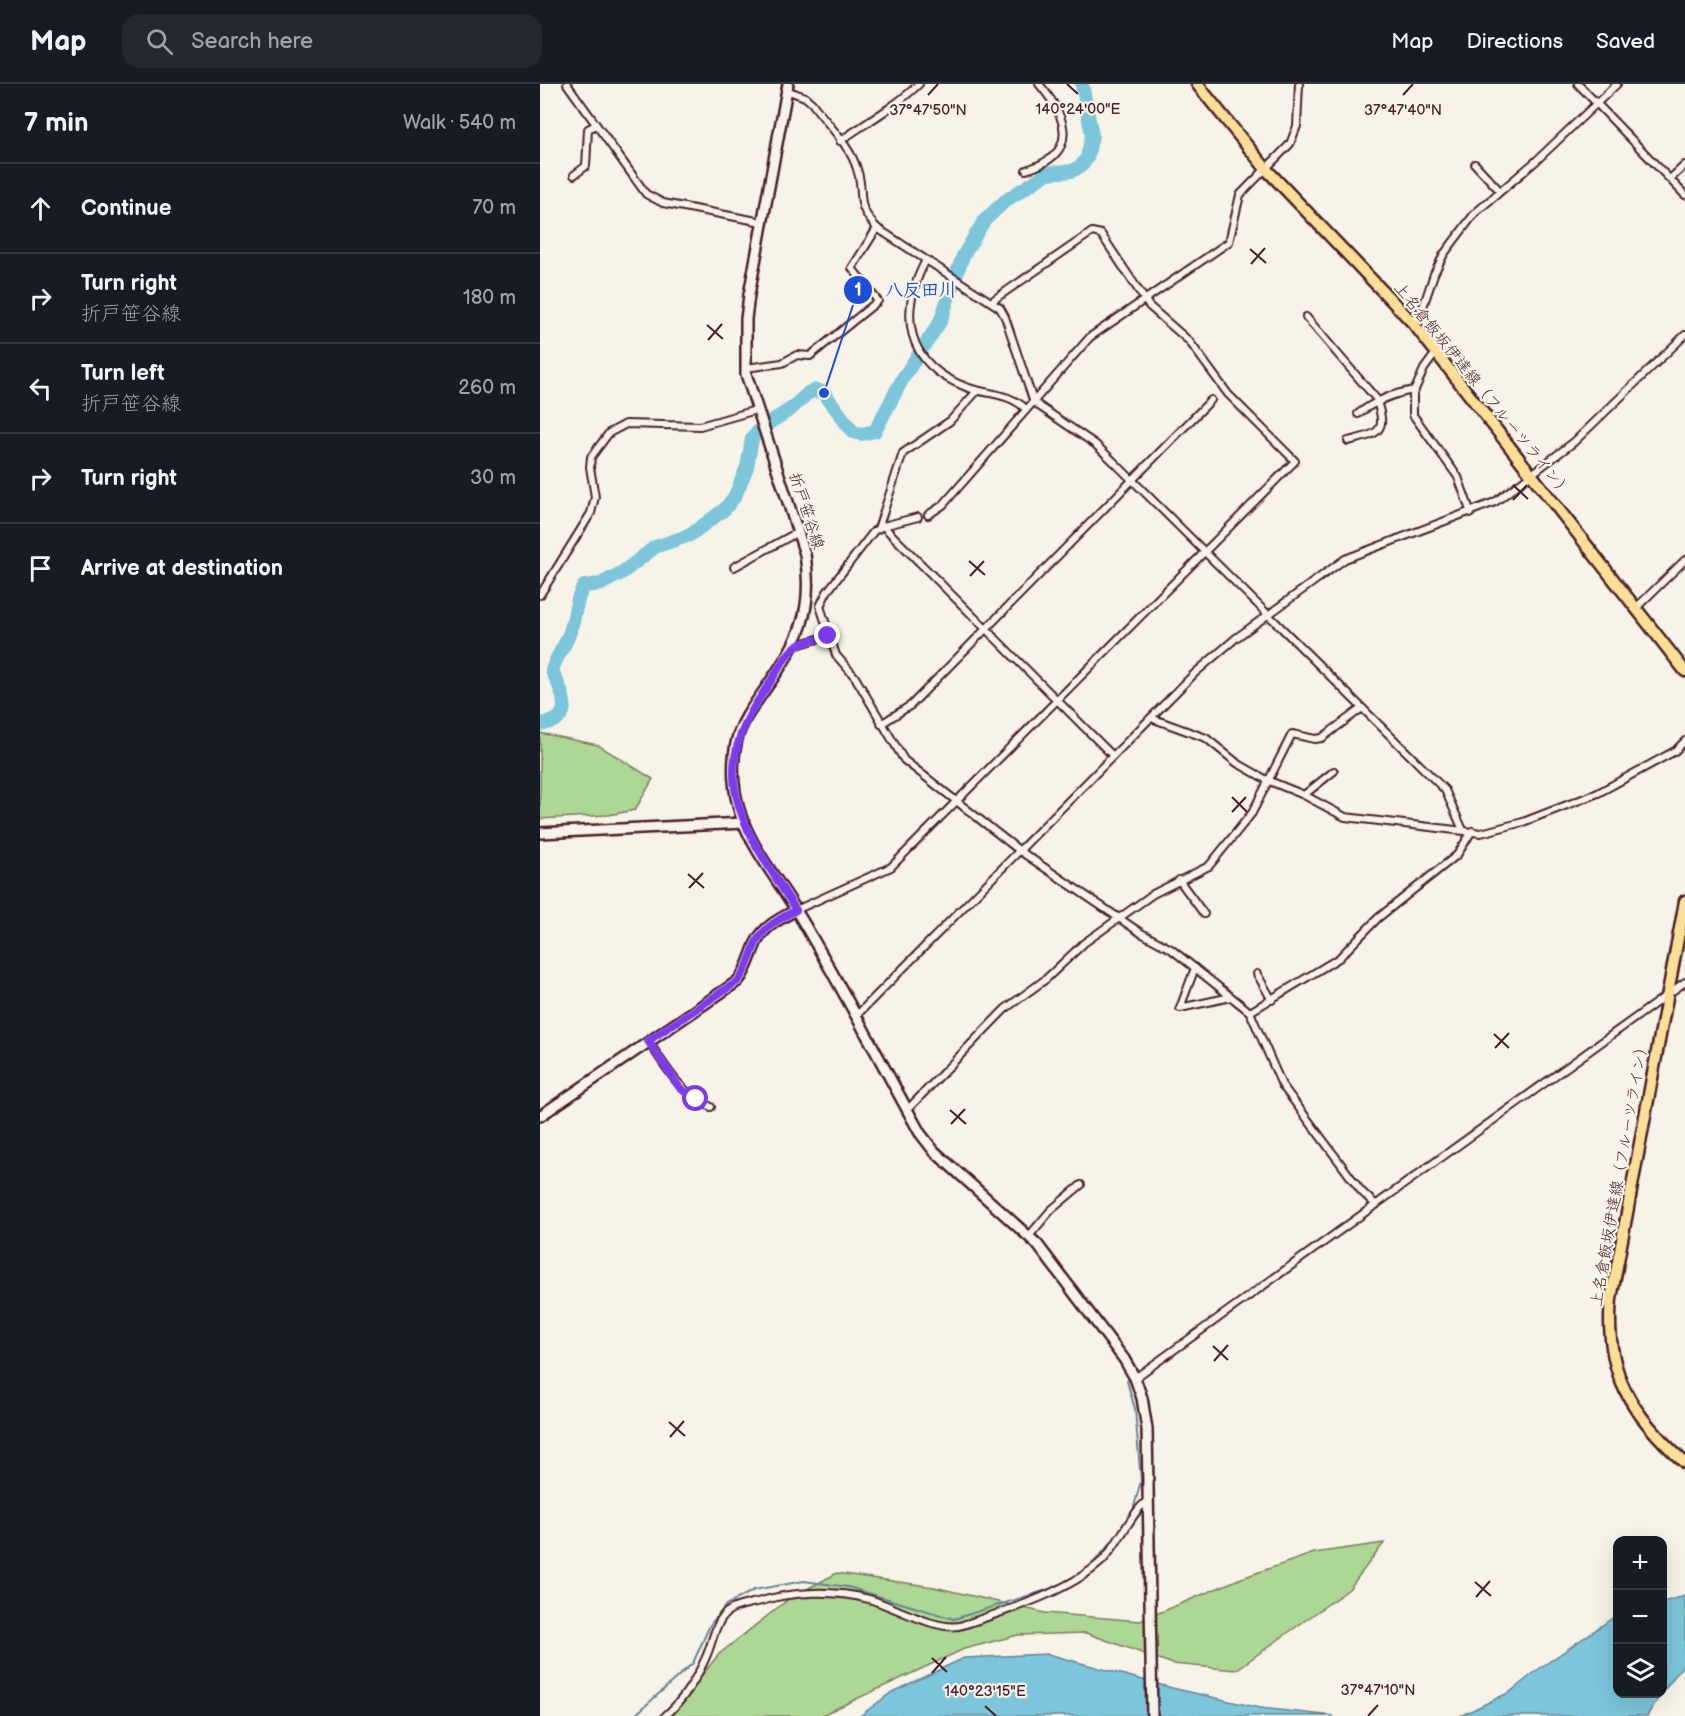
<!DOCTYPE html>
<html lang="en">
<head>
<meta charset="utf-8">
<style>
	:root { --surface:#171b24; --page:#242831; --text:#f1f3f6; --muted:#9ea1a6; --line:#363941 }
	body { margin:0; font-family:"Balsamiq Sans","Klee One",sans-serif; background:var(--page); color:var(--text) }
	.controls { position:absolute; right:18px; bottom:18px; display:grid; overflow:hidden; border-radius:12px; box-shadow:0 6px 24px #0002 }
	.controls button { width:54px; height:54px; display:grid; place-items:center; padding:0; border:0; border-bottom:2px solid var(--line); background:var(--surface); color:var(--text); font:30px sans-serif }
	.stop { position:absolute; width:18px; height:18px; margin:-14px; border:4px solid #7c3aed; border-radius:50%; background:#fff }
	.stop.end { background:#7c3aed; border-color:#fff; box-shadow:0 2px 6px #0008 }
	.list { margin:0; padding:0; list-style:none }
	h2 { display:flex; justify-content:space-between; align-items:center; height:78px; margin:0; padding:0 24px; font-size:26px }
	h2 small { font-size:20px; font-weight:400; color:var(--muted) }
	.list li { display:grid; grid-template-columns:39px 1fr auto; gap:18px; align-items:center; box-sizing:border-box; height:90px; padding:0 24px; border-top:2px solid var(--line) }
	.list b { display:block; font-size:22px; white-space:nowrap }
	.list p { margin:0; font-size:20px; white-space:nowrap; color:var(--muted) }
	.list em { font-size:20px; font-style:normal; color:var(--muted) }
	.icon { flex:none; width:33px; height:33px; fill:none; stroke:currentColor; stroke-width:2; stroke-linecap:round; stroke-linejoin:round }
	.map { position:relative; flex:none; width:1145px; height:1632px; overflow:hidden }
	header { display:flex; align-items:center; gap:36px; box-sizing:border-box; height:84px; padding:0 30px; background:var(--surface); border-bottom:2px solid var(--line) }
	header strong { font-size:28px }
	nav { display:flex; gap:33px; margin-inline-start:auto; font-size:21px }
	.search { width:420px; height:54px; background:var(--page); display:flex; align-items:center; gap:15px; box-sizing:border-box; padding:0 21px; border-radius:18px; color:var(--muted); font-size:22px }
	main { display:flex }
	aside { flex:1; background:var(--surface) }
	.map>svg:first-child { display:block }
	.green { fill:#add794; stroke:#7c7b60; stroke-width:1.5 }
	.water { fill:#7bc5db; stroke:#678395; stroke-width:1.5 }
	.lines { fill:none; stroke-linecap:round; stroke-linejoin:round }
	.stream { stroke:#678395; stroke-width:2 }
	.river { stroke:#7bc5db; stroke-width:14 }
	.street-casing { stroke:#4a1f2b; stroke-width:10 }
	.secondary-casing { stroke:#4a1f2b; stroke-width:14 }
	.primary-casing { stroke:#4a1f2b; stroke-width:15 }
	.street { stroke:#f7f3e8; stroke-width:6 }
	.secondary { stroke:#f7f3e8; stroke-width:9 }
	.primary { stroke:#fbdf96; stroke-width:10 }
	.route { stroke:#7c3aed; stroke-width:8 }
	.ticks { fill:none; stroke:#4a1f2b; stroke-width:2 }
	.labels { text-anchor:middle; dominant-baseline:central; stroke-width:4.5; stroke-linejoin:round; paint-order:stroke }
	.street-label { font-size:16px; fill:#4a1f2b; stroke:#f7f3e8 }
	.ticks-label { font-size:15px; text-anchor:middle; fill:#4a1f2b; stroke:#f7f3e8; stroke-width:4.5; stroke-linejoin:round; paint-order:stroke }
	.leader { fill:none; stroke:#1d4ed8; stroke-width:2 }
	.callout-dot { fill:#1d4ed8; stroke:#f7f3e8; stroke-width:2 }
	.mark-label { font-size:18px; text-anchor:middle; font-weight:bold; fill:#fff }
	.callout-label { font-size:18px; text-anchor:middle; font-weight:bold; fill:#1d4ed8; stroke:#f7f3e8; stroke-width:4.5; stroke-linejoin:round; paint-order:stroke }
</style>
</head>
<body>
<header>
<strong>Map</strong>
<div class="search"><svg class="icon" aria-label="search" viewBox="0 0 24 24"><circle cx="10" cy="10" r="6"/><path d="M15 15l6 6"/></svg>Search here</div>
<nav><a>Map</a><a>Directions</a><a>Saved</a></nav>
</header>
<main>
<aside>
<h2>7 min<small>Walk · 540 m</small></h2>
<ul class="list">
<li><svg class="icon" aria-label="ahead" viewBox="0 0 24 24"><path d="M12 20V5M6 11l6-6 6 6"/></svg><div><b>Continue</b></div><em>70 m</em></li>
<li><svg class="icon" aria-label="right" viewBox="0 0 24 24"><path d="M7 20v-9h11M14 6l5 5-5 5"/></svg><div><b>Turn right</b><p>折戸笹谷線</p></div><em>180 m</em></li>
<li><svg class="icon" aria-label="left" viewBox="0 0 24 24"><path d="M17 20v-9H6M10 6l-5 5 5 5"/></svg><div><b>Turn left</b><p>折戸笹谷線</p></div><em>260 m</em></li>
<li><svg class="icon" aria-label="right" viewBox="0 0 24 24"><path d="M7 20v-9h11M14 6l5 5-5 5"/></svg><div><b>Turn right</b></div><em>30 m</em></li>
<li><svg class="icon" aria-label="arrive" viewBox="0 0 24 24"><path d="M6 21V4h12l-3 4 3 4H6"/></svg><div><b>Arrive at destination</b></div></li>
</ul>
</aside>
<div class="map">
<svg width="1145" height="1632" viewBox="0 0 1145 1632">
	<rect width="100%" height="100%" fill="#f7f3e8"/>
	<filter id="ink" filterUnits="userSpaceOnUse"><feTurbulence type="fractalNoise" baseFrequency=".0167" numOctaves="2"/><feDisplacementMap in="SourceGraphic" scale="12" xChannelSelector="R" yChannelSelector="G"/><feConvolveMatrix kernelMatrix="1 2 1 2 8 2 1 2 1" color-interpolation-filters="sRGB"/></filter>
	<g filter="url(#ink)">
		<!-- green -->
		<g class="green">
			<polygon points="0,649 58,661 113,695 95,726 68,731 0,735"/>
			<polygon points="844,1459 809,1505 696,1586 633,1580 546,1549 478,1551 424,1565 280,1632 129,1632 179,1570 250,1514 297,1489 394,1503 505,1529 600,1537 699,1495 774,1469"/>
		</g>
		<!-- water -->
		<g class="water">
			<polygon points="1145,1512 1145,1578 1123,1608 1123,1518"/>
			<polygon points="1077,1531 1078,1610 1121,1610 1107,1632 920,1632 970,1608 1000,1584"/>
			<polygon points="508,1570 632,1604 720,1624 794,1632 320,1632 352,1608 424,1574"/>
		</g>
		<g class="lines">
			<!-- stream -->
			<g class="stream">
				<polyline points="1134,902 1145,894"/>
				<polyline points="1088,936 1124,909"/>
				<polyline points="596,1289 976,1016"/>
				<polyline points="592,1293 587,1297 595,1325 601,1397 592,1430"/>
				<polyline points="549,1484 577,1452"/>
				<polyline points="94,1632 153,1579 170,1541 186,1521 214,1506 264,1497 308,1503 414,1535 513,1504"/>
			</g>
			<!-- river -->
			<path class="river" d="M0,640C37,637 23,608 12,587C15,574 23,565 28,553C36,536 34,517 44,502L61,500L83,488L115,463L150,451L185,425L195,412L207,383L212,355L221,344L251,325L268,309L277,306L284,309L313,348L322,350L335,347L363,294L400,238L423,172L444,137L465,117L508,89L532,87L541,82L547,74L552,51L542,0"/>
			<!-- street casing -->
			<g class="street-casing">
				<g id="street">
					<polyline points="27,0 106,110 123,119 222,138"/>
					<polyline points="1038,0 1145,111"/>
					<path d="M246,6L265,13L272,19C286,39 310,61 317,85C326,113 313,118 337,144L460,224L465,233L493,316L499,322L555,360L573,377L905,706L923,746"/>
					<path d="M300,57C327,38 355,23 379,0"/>
					<polyline points="935,80 960,107"/>
					<path d="M486,86C539,70 529,35 499,0"/>
					<polyline points="34,91 46,82 48,45 56,41"/>
					<polyline points="1130,95 1145,81"/>
					<path d="M386,176C358,229 365,280 426,303C447,311 468,308 486,325"/>
					<polyline points="766,233 839,318"/>
					<polyline points="873,239 883,223 894,190 904,170 935,129 996,77 1077,0"/>
					<polyline points="895,270 884,285 873,310 873,331 918,393 931,429"/>
					<polyline points="206,284 242,279 257,271 270,272 338,217 312,184 337,144"/>
					<path d="M818,330C835,317 854,309 875,306"/>
					<path d="M808,357C837,350 848,349 837,318"/>
					<polyline points="388,431 403,421 550,253 689,158 700,111 750,60 757,42 759,0"/>
					<polyline points="378,433 343,442 334,447 287,508 280,522 296,571 315,593 364,676 480,767 601,849 631,865 710,928 742,1001 821,1107 836,1121"/>
					<polyline points="343,442 573,672"/>
					<polyline points="338,445 363,369 410,337 437,307"/>
					<polyline points="194,483 258,448"/>
					<polyline points="0,511 51,429 55,413 50,383 51,373 69,349 86,340 160,342 216,326"/>
					<polyline points="1096,524 1145,476"/>
					<polyline points="254,562 288,552"/>
					<polyline points="611,634 666,654 697,679 727,696 764,711 805,733 941,749 983,738 1058,709 1135,667 1145,657"/>
					<polyline points="341,640 371,621 671,316"/>
					<polyline points="764,711 794,687"/>
					<polyline points="639,796 664,830"/>
					<polyline points="256,826 351,783 755,377 688,310 649,257 609,222 561,150 552,148 452,217"/>
					<polyline points="655,884 640,924 691,913"/>
					<polyline points="717,890 732,916"/>
					<polyline points="710,928 799,874 838,834 917,771 932,747"/>
					<polyline points="316,932 655,589 696,554 805,475 955,418 1034,358 1145,251"/>
					<path d="M108,957C130,988 136,1005 171,1023"/>
					<polyline points="367,1026 465,925 506,895 544,859 613,810 669,782 712,729 752,650 775,655 782,654 822,624"/>
					<polyline points="489,1152 511,1126 541,1101"/>
					<polyline points="595,1294 1145,898"/>
					<path d="M125,1632C142,1618 157,1594 166,1573C173,1558 174,1540 187,1528C196,1521 210,1520 221,1517C255,1507 294,1506 329,1515C354,1522 399,1549 423,1541C468,1526 528,1508 562,1477C577,1463 595,1422 609,1416"/>
				</g>
			</g>
			<!-- secondary casing -->
			<g class="secondary-casing">
				<g id="secondary">
					<path d="M248,0L209,211L206,235V290L265,470C274,528 259,558 226,604C215,620 202,636 197,655C191,680 193,708 201,732C213,766 238,796 256,826C300,899 339,975 380,1049L394,1067L497,1160L584,1275L595,1294L602,1314L607,1345L612,1632"/>
					<polyline points="0,749 204,739"/>
					<path d="M0,1032L198,897C208,885 210,872 216,859C223,843 241,834 256,826"/>
				</g>
			</g>
			<!-- primary casing -->
			<g class="primary-casing">
				<g id="primary">
					<polyline points="657,0 726,85 873,239 1145,587"/>
					<path d="M1145,817L1071,1215C1064,1290 1092,1331 1145,1379"/>
				</g>
			</g>
			<!-- street -->
			<use href="#street" class="street"/>
			<!-- secondary -->
			<use href="#secondary" class="secondary"/>
			<!-- primary -->
			<use href="#primary" class="primary"/>
		</g>
	</g>
	<g class="lines" filter="url(#ink)">
		<!-- route -->
		<path class="route" d="M156,1015L140,1004L108,957L198,897C208,885 210,872 216,859C224,843 241,834 256,826C206,746 162,695 225,606C232,596 248,566 257,562C266,557 278,555 288,552"/>
	</g>
	<!-- ticks -->
	<path class="ticks" d="M527,0L538,10M388,11L398,0M863,11L873,0M710,165L726,179M711,180L725,164M167,241L183,255M168,256L182,240M973,401L988,415M973,416L987,401M429,477L445,491M430,492L444,477M692,713L707,728M692,728L706,713M148,790L164,804M149,804L163,789M954,950L969,964M955,964L969,949M410,1026L426,1040M411,1040L425,1025M673,1262L688,1276M674,1277L688,1261M129,1338L145,1352M130,1353L144,1337M935,1498L951,1512M936,1513L950,1497M392,1574L407,1588M392,1589L406,1573M445,1622L456,1632M828,1632L838,1621"/>
	<g class="labels">
		<!-- street labels -->
		<g class="street-label">
			<text transform="translate(942 306) rotate(51)">上名倉飯坂伊達線（フルーツライン）</text>
			<text transform="translate(266 427) rotate(72)">折戸笹谷線</text>
			<text transform="translate(1080 1089) rotate(-80)">上名倉飯坂伊達線（フルーツライン）</text>
		</g>
	</g>
	<g class="ticks-label">
		<text x="538" y="30">140°24'00"E</text>
		<text x="388" y="31">37°47'50"N</text>
		<text x="863" y="31">37°47'40"N</text>
		<text x="838" y="1611">37°47'10"N</text>
		<text x="445" y="1612">140°23'15"E</text>
	</g>
	<!-- callouts -->
	<path class="leader" d="M284 309L318 206"/>
	<g class="callout-dot">
		<circle cx="284" cy="309" r="6"/>
		<circle cx="318" cy="206" r="15"/>
	</g>
	<g class="mark-label">
		<text x="318" y="212">1</text>
	</g>
	<g class="callout-label">
		<text x="381" y="212">八反田川</text>
	</g>
</svg>
<div class="controls">
<button>+</button>
<button>−</button>
<button><svg class="icon" aria-label="layers" viewBox="0 0 24 24"><path d="M12 4l9 5-9 5-9-5zM3 14l9 5 9-5"/></svg></button>
</div>
<div class="stop" style="left:156px;top:1015px"></div>
<div class="stop end" style="left:288px;top:552px"></div>
</div>
</main>
</body>
</html>
